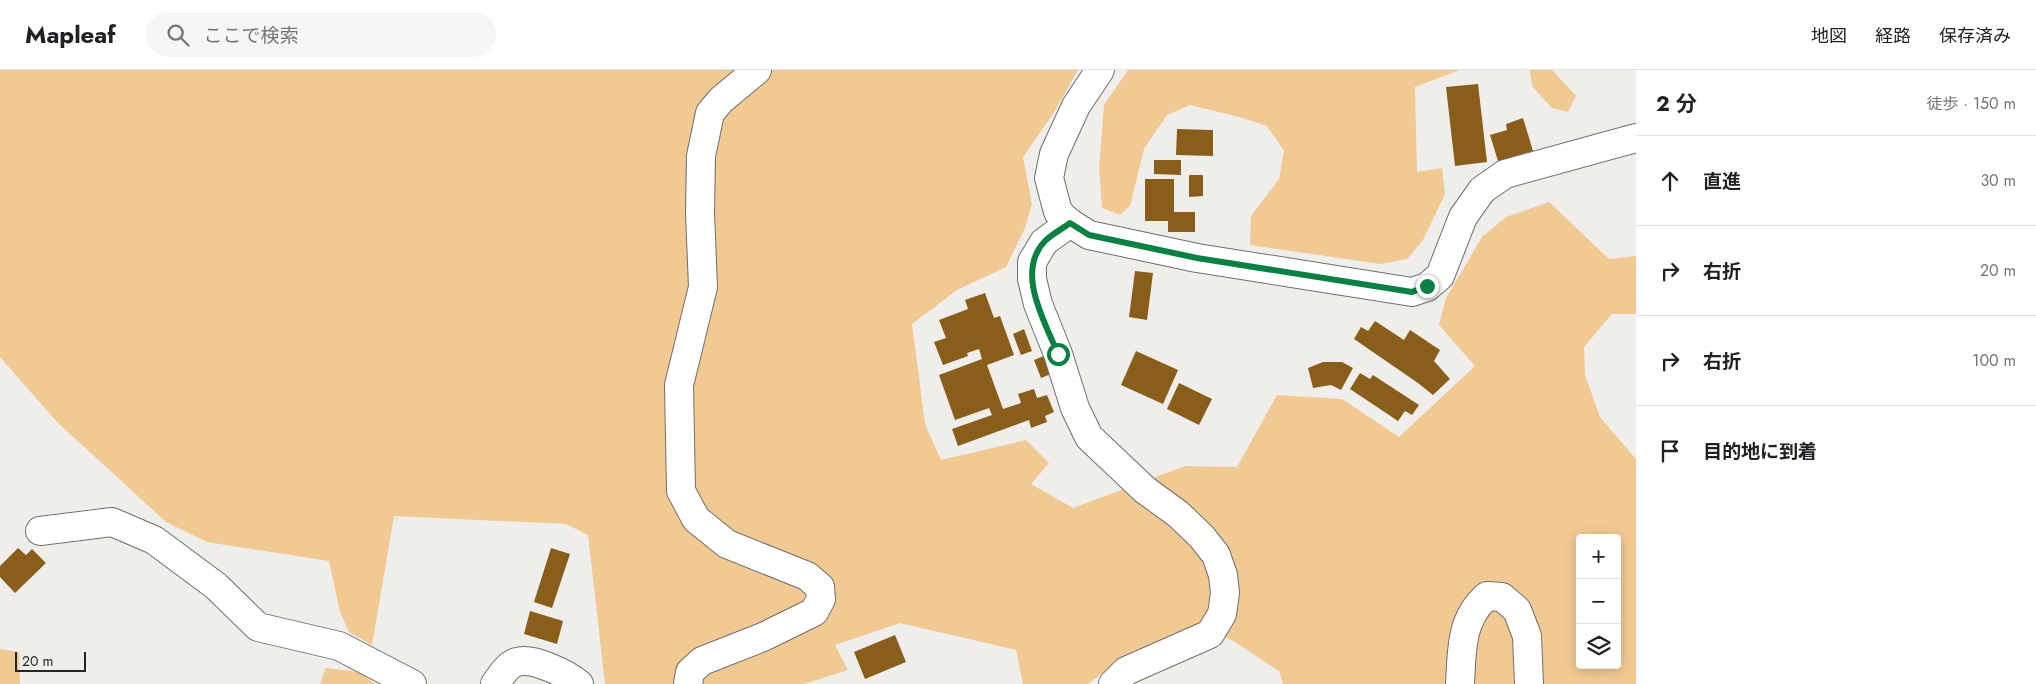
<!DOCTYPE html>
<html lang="ja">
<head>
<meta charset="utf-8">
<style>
	:root { --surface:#fff; --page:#f6f6f6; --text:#202124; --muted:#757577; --line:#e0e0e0 }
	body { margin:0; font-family:Jost,"Noto Sans JP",sans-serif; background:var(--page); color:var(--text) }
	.controls { position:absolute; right:15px; bottom:15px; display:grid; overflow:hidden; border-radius:5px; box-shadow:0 2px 12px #0003 }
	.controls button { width:45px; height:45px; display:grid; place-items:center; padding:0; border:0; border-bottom:1px solid var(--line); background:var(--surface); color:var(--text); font:25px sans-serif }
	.scale { position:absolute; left:15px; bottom:12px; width:71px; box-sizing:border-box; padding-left:5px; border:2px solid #262524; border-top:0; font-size:14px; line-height:18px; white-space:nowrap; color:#262524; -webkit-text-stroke:4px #f0eeeb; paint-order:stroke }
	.stop { position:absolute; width:15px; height:15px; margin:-11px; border:4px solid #0b8043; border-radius:50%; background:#fff }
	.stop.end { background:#0b8043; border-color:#fff; box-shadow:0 1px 5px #0008 }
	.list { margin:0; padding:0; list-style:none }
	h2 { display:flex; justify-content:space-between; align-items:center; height:65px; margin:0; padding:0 20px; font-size:21px }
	h2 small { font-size:16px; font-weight:400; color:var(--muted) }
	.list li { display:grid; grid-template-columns:32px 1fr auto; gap:15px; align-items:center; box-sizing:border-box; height:90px; padding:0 20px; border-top:1px solid var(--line) }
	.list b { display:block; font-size:19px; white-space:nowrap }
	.list em { font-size:16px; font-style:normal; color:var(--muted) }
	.icon { flex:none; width:28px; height:28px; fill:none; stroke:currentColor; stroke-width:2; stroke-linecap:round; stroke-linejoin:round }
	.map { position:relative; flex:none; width:1636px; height:614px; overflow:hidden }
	header { display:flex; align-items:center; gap:30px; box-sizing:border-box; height:70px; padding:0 25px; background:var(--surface); border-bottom:1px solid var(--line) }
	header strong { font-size:24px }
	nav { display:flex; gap:28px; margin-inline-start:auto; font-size:18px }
	.search { width:350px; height:45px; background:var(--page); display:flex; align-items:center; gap:12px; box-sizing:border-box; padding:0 18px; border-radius:28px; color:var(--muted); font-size:19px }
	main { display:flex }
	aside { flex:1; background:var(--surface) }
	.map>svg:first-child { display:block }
	.green { fill:#f1c992; fill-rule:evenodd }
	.building { fill:#885e1a }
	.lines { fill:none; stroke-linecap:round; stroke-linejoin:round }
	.minor-casing { stroke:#706e6c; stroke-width:30 }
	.minor { stroke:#fff; stroke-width:28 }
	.route { stroke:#0b8043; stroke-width:6 }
</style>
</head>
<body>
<header>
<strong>Mapleaf</strong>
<div class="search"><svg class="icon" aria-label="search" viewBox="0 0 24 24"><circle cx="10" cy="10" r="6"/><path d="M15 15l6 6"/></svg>ここで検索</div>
<nav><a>地図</a><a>経路</a><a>保存済み</a></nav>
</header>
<main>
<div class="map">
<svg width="1636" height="614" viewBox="0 0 1636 614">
	<rect width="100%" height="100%" fill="#f0eeeb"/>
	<!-- green -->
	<g class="green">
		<path d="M0,0H1078L1053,44L1023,87L1032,134L1025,158L1006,197L957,220L912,254L925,354L941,390L1026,370L1049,393L1031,414L1073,438L1185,396L1237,397L1277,325L1342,329L1399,367L1475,296L1439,255L1446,228L1482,167L1506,147L1549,132L1609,189L1636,186V244H1612L1584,277L1585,305L1600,347L1636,389V614H1283L1279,601L1233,571L1200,556L1101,604L1088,614H1023L1016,580L900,553L835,575L848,600L804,614H605L588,465L566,454L394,446L372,575L349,562L340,542L329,491L207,472L166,452L57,352L0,287ZM1580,468H1617V595H1580Z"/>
		<polygon points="1128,0 1460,0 1415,17 1417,102 1442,98 1445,124 1423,170 1407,189 1381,194 1250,175 1251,146 1279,109 1284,81 1267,56 1239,47 1190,35 1167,45 1144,79 1130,136 1120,145 1102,138 1099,98 1104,35"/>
		<polygon points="1530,0 1552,0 1576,26 1568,42 1552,38 1532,16"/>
		<polygon points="0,579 19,582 20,614 0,614"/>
		<polygon points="326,598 359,602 375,614 320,614"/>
	</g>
	<!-- building -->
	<g class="building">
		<polygon points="1478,14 1487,92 1455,96 1446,17"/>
		<polygon points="1523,48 1533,81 1498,91 1490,65 1507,60 1506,54"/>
		<polygon points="1177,59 1213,60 1213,86 1176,85"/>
		<polygon points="1154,90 1181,90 1181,105 1154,104"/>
		<polygon points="1189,105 1203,105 1203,126 1189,127"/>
		<polygon points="1145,109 1174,109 1174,142 1195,142 1195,162 1168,162 1168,151 1145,151"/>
		<polygon points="1135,201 1153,203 1147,250 1129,247"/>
		<polygon points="985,223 994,248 1000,246 1014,285 987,295 1003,339 1021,333 1018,324 1034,319 1037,328 1047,325 1054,342 1045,346 1047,352 1031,358 1029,350 958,376 952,359 992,345 989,338 955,350 939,305 982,289 979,279 967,283 968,286 943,295 934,272 946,268 939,250 968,239 965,230"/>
		<polygon points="1375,251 1404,270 1410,260 1440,280 1434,291 1450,309 1433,325 1418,313 1354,269 1361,257 1368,261"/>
		<polygon points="1024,259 1032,281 1021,285 1013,264"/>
		<polygon points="1136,281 1178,300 1163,334 1121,315"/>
		<polygon points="1044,286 1051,304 1041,308 1034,290"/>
		<polygon points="1323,292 1342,292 1353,298 1341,320 1331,315 1313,318 1308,298"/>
		<polygon points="1360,303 1370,309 1373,305 1419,335 1412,345 1405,341 1398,351 1350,319"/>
		<polygon points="1179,313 1212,329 1199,355 1167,339"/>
		<polygon points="18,478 26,485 32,479 46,493 15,523 0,507 0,496"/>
		<polygon points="551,478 570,484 552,538 534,532"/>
		<polygon points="530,541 563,551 557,574 524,564"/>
		<polygon points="895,565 906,592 865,609 854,582"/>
	</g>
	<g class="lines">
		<!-- minor casing -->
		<g class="minor-casing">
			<g id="minor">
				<polyline points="1100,0 1076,36 1054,84 1049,108 1058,142 1070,153 1089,165 1197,188 1412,222 1427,217 1440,206 1463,147 1482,120 1505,104 1636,68"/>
				<polyline points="1070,153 1044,172 1032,192 1032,209 1038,234 1058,284 1075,338 1089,367 1145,420 1178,444 1202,467 1216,485 1223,505 1225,523 1222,544 1210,564 1126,601 1113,614"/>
				<polyline points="40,461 112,452 154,470 216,516 258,557 339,576 412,614"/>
				<path d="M495,614C500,607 508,594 517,592C533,587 567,604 579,614"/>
				<polyline points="688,614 690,602 702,591 763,567 814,542 821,529 820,517 807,506 727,474 696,449 681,421 679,315 703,217 700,143 701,86 710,43 721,30 757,0"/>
				<path d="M1460,614C1462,582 1460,549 1487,526L1502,527L1517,540L1527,566L1529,614"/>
			</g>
		</g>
		<!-- minor -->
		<use href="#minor" class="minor"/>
	</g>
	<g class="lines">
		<!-- route -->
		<path class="route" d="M1058,284C1045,252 1015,202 1045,171C1052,164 1062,159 1070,153L1089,165L1197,188L1412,222L1427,216"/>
	</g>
</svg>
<div class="controls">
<button>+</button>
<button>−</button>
<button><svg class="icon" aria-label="layers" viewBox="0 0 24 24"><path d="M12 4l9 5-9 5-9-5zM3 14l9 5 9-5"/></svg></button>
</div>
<div class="scale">20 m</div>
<div class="stop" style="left:1058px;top:284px"></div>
<div class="stop end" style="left:1427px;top:216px"></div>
</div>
<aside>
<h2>2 分<small>徒歩 · 150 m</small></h2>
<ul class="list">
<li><svg class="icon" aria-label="ahead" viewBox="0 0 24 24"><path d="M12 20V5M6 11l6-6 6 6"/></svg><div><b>直進</b></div><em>30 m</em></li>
<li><svg class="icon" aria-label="right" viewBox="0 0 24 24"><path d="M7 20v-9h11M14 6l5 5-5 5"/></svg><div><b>右折</b></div><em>20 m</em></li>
<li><svg class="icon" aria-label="right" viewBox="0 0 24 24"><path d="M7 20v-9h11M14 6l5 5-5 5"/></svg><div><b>右折</b></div><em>100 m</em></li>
<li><svg class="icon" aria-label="arrive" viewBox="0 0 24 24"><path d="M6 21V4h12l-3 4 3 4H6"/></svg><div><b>目的地に到着</b></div></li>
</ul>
</aside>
</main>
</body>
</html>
